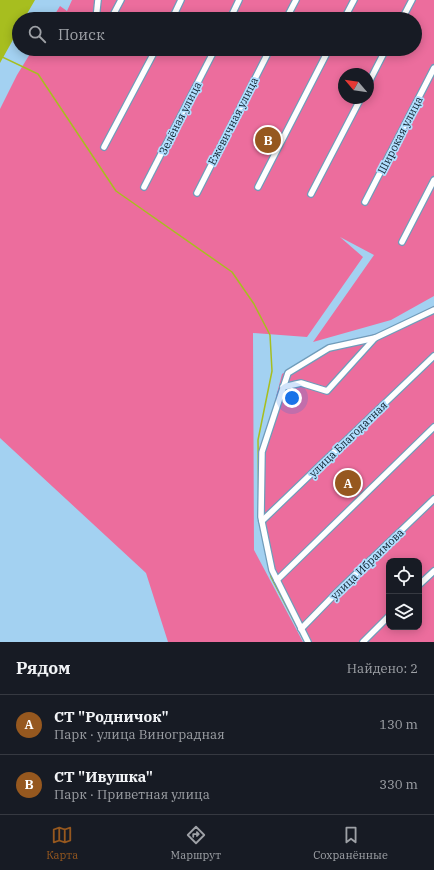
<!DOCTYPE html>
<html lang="ru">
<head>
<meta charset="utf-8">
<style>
	:root { --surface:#171b24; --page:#20242c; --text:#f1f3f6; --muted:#9ea1a6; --line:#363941; --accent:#96581f }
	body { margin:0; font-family:"IBM Plex Serif",serif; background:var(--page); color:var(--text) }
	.controls { position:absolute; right:12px; bottom:12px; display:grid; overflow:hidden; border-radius:8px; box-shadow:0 2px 10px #0003 }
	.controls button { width:36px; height:36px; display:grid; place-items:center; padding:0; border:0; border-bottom:1px solid var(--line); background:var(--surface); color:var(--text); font:20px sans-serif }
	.compass { position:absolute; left:338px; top:68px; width:36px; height:36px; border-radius:50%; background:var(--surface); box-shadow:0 2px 10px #0003; rotate:299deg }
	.you { position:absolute; left:292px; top:398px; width:14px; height:14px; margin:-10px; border:3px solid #fff; border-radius:50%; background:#1a73e8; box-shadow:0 0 0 6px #1a73e833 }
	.badge { display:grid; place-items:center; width:26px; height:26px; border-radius:50%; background:var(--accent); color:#fff; font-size:13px; font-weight:700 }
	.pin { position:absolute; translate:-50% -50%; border:2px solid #fff; box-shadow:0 1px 4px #0006 }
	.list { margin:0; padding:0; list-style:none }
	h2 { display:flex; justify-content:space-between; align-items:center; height:52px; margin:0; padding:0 16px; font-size:17px }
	h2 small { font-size:13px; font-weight:400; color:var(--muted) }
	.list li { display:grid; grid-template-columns:26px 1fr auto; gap:12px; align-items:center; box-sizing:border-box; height:60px; padding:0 16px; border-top:1px solid var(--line) }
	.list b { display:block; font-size:15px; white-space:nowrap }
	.list p { margin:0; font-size:13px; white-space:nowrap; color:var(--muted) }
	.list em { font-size:13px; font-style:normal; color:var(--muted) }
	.icon { flex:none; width:22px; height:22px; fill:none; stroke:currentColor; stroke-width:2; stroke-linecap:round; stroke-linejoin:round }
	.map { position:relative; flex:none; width:434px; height:642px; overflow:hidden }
	.search { position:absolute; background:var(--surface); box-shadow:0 2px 10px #0003; left:12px; right:12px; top:12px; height:44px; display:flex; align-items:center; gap:10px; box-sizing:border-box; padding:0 14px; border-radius:22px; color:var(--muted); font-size:15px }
	.sheet { height:172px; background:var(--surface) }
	nav { display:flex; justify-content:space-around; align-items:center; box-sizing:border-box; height:56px; border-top:1px solid var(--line); background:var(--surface); font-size:11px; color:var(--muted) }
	nav a { display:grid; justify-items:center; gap:2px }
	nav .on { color:var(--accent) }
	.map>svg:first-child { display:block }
	.green { fill:#ec6d9d; fill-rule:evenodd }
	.water { fill:#a7be1f }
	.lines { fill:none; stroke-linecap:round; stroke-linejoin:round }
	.stream { stroke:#a7be1f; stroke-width:1.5 }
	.street-casing { stroke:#709cba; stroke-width:8 }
	.street { stroke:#fff; stroke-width:5.5 }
	.labels { text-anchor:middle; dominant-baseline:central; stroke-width:3.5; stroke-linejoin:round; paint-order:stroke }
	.street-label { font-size:11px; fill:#0d1f2b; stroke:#b0defe }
</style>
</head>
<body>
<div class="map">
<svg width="434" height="642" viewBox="0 0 434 642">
	<rect width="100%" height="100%" fill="#a3d1f1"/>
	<!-- green -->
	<g class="green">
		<path d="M72,0H434V296L391,320L313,342L374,255L340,237L363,257L307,337L253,333L254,550L303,642H168L146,573L0,438V109L17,75L33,49H415V19H52L60,6L67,11ZM344,74H368V98H344Z"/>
		<path d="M434,306V642H312L276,573L263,510L261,455L282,374L329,345L380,333ZM389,561H419V627H389Z"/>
	</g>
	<!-- water -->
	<polygon class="water" points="0,0 35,0 24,19 19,19 19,29 0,63"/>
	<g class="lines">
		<!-- stream -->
		<g class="stream">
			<polyline points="0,56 38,74 116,191 232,272 254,304 270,335 272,371 258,440 259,514"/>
			<polyline points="270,571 271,577 305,642"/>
		</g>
		<!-- street casing -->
		<g class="street-casing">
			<g id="street">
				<polyline points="96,19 98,0"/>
				<polyline points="111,19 121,0"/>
				<polyline points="172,19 181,0"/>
				<polyline points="230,19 239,0"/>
				<polyline points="286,19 296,0"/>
				<polyline points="344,19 354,0"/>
				<polyline points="402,19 412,0"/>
				<polyline points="368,84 386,49"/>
				<polyline points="104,147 156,49"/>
				<polyline points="144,187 215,49"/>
				<polyline points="258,187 329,49"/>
				<polyline points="197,193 270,49"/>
				<polyline points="311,194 361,98"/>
				<polyline points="365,202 434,68"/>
				<polyline points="402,242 434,180"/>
				<polyline points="283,387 301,383 327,391 375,338"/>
				<polyline points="262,521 434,356"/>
				<polyline points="277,580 434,427"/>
				<polyline points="419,585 434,571"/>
				<polyline points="301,629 337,592 434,499"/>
				<polyline points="308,642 272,570 261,517 262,452 288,373 329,348 375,338 434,310"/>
				<polyline points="363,642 389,616"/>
			</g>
		</g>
		<!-- street -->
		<use href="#street" class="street"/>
	</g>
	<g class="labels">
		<!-- street labels -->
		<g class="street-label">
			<text transform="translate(180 118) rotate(-63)">Зелёная улица</text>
			<text transform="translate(233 121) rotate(-63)">Ежевичная улица</text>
			<text transform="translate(400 135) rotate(-63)">Широкая улица</text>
			<text transform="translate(348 439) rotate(-44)">улица Благодатная</text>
			<text transform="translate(367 564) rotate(-44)">улица Ибраимова</text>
		</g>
	</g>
</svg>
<div class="controls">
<button><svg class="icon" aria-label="locate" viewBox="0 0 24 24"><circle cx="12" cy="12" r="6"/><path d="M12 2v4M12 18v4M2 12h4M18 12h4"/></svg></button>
<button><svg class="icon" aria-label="layers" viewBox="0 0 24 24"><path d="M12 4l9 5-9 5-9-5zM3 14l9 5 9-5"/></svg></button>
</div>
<svg class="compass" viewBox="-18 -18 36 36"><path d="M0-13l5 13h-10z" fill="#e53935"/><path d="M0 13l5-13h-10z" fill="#9ea1a6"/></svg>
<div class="you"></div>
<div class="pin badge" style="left:348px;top:483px">A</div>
<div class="pin badge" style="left:268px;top:140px">B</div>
<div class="search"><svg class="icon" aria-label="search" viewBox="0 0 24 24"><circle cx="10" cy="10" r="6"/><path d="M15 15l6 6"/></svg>Поиск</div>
</div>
<section class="sheet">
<h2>Рядом<small>Найдено: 2</small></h2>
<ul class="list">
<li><span class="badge">A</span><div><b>СТ &quot;Родничок&quot;</b><p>Парк · улица Виноградная</p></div><em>130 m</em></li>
<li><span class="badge">B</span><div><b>СТ &quot;Ивушка&quot;</b><p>Парк · Приветная улица</p></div><em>330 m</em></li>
</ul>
</section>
<nav>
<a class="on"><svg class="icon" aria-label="map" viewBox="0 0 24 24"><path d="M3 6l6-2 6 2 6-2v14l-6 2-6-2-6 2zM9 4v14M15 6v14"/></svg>Карта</a>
<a><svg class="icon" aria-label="directions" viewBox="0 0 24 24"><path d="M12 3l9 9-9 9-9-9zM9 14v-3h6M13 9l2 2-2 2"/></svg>Маршрут</a>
<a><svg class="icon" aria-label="saved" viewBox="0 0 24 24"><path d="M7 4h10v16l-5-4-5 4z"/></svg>Сохранённые</a>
</nav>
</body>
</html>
